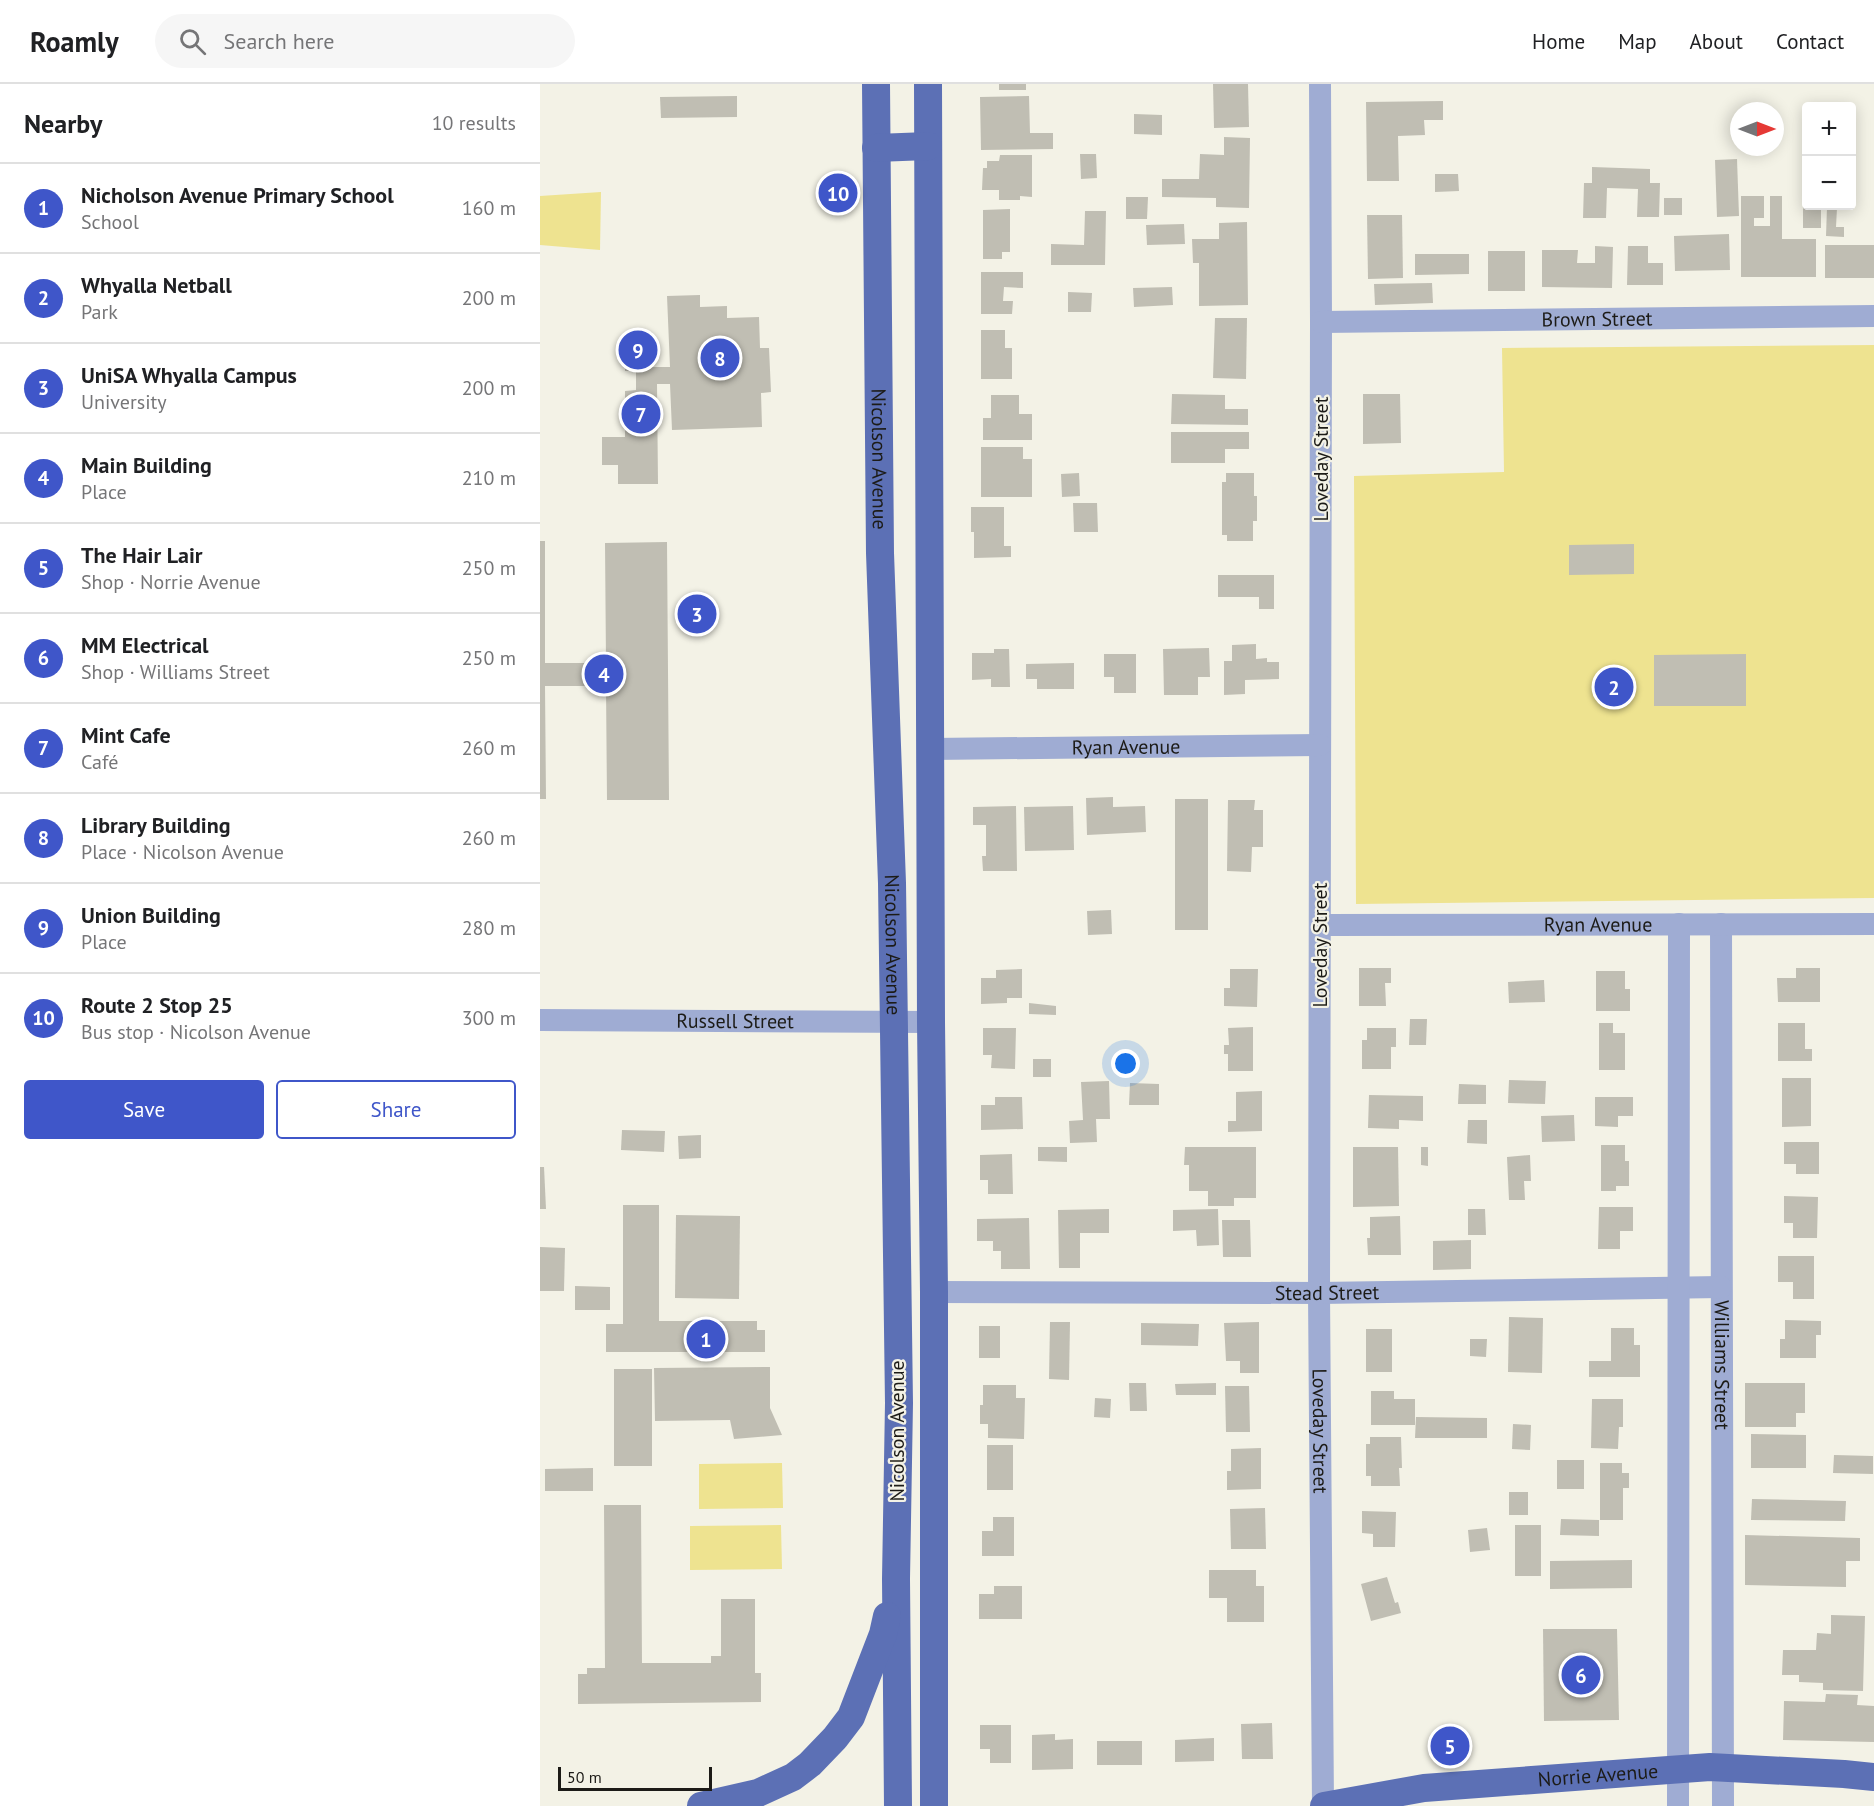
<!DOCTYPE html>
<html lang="en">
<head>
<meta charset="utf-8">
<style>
	:root { --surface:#fff; --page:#f6f6f6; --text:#202124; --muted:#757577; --line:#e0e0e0; --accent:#3f56c9 }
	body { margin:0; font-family:"PT Sans",sans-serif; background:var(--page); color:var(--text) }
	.controls { position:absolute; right:18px; top:18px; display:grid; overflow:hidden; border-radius:6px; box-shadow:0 3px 15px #0003 }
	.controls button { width:54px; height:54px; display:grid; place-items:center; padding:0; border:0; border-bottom:2px solid var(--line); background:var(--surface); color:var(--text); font:30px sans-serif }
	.compass { position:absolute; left:1190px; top:18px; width:54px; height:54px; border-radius:50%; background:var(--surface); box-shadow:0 3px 15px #0003; rotate:90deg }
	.scale { position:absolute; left:18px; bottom:15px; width:154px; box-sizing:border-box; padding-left:6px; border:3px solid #1c1b17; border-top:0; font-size:16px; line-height:21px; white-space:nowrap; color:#1c1b17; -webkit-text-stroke:4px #f3f2e6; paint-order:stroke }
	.you { position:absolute; left:586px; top:980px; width:21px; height:21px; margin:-15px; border:4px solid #fff; border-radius:50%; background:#1a73e8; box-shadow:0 0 0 9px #1a73e833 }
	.badge { display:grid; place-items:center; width:39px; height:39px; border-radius:50%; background:var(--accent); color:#fff; font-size:20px; font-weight:700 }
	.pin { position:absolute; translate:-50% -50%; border:3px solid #fff; box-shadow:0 2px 6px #0006 }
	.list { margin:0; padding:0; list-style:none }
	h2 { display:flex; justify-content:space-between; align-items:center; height:78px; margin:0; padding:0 24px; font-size:26px }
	h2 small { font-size:20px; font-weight:400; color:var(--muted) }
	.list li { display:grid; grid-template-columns:39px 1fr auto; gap:18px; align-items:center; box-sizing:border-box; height:90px; padding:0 24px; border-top:2px solid var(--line) }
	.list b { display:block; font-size:22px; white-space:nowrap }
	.list p { margin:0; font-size:20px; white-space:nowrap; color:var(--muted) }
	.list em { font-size:20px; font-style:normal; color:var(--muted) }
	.actions { display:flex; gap:12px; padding:18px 24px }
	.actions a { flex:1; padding:14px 0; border:2px solid var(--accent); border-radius:6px; text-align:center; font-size:21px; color:var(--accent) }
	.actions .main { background:var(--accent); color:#fff }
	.icon { flex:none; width:33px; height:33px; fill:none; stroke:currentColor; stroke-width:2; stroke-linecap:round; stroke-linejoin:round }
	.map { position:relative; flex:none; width:1334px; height:1722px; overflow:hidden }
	header { display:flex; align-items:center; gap:36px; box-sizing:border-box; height:84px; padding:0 30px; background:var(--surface); border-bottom:2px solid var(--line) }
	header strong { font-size:28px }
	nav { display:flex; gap:33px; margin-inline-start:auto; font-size:21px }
	.search { width:420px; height:54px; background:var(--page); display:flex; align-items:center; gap:15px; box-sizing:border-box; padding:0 21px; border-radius:33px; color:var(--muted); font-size:22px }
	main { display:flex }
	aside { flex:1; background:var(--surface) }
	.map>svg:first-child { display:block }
	.green { fill:#eee390 }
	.building { fill:#c0beb3 }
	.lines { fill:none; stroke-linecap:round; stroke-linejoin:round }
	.minor { stroke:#9facd3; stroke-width:22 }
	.major { stroke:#5c70b5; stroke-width:28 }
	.labels { text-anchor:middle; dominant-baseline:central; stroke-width:4.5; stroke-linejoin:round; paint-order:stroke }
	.street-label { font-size:20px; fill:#1c1b17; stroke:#f3f2e6 }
</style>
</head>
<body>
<header>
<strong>Roamly</strong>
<div class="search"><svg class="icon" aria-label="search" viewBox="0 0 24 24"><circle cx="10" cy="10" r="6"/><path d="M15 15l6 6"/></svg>Search here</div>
<nav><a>Home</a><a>Map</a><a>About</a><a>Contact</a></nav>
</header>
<main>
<aside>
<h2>Nearby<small>10 results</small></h2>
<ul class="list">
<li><span class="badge">1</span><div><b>Nicholson Avenue Primary School</b><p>School</p></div><em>160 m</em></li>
<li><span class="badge">2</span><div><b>Whyalla Netball</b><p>Park</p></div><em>200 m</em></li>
<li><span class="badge">3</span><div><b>UniSA Whyalla Campus</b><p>University</p></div><em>200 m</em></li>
<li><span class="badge">4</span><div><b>Main Building</b><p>Place</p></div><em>210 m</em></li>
<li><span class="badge">5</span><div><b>The Hair Lair</b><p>Shop · Norrie Avenue</p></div><em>250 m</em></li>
<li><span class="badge">6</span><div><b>MM Electrical</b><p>Shop · Williams Street</p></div><em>250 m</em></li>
<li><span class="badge">7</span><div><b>Mint Cafe</b><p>Café</p></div><em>260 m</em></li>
<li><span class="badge">8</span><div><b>Library Building</b><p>Place · Nicolson Avenue</p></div><em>260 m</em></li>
<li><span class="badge">9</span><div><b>Union Building</b><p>Place</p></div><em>280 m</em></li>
<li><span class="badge">10</span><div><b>Route 2 Stop 25</b><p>Bus stop · Nicolson Avenue</p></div><em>300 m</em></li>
</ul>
<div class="actions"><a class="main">Save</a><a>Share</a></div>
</aside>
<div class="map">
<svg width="1334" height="1722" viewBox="0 0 1334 1722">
	<rect width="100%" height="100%" fill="#f3f2e6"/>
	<!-- green -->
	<g class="green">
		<polygon points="61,108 60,166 0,161 0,112"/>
		<polygon points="1334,261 1334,814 816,820 814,392 964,388 962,264"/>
		<polygon points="242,1379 243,1424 159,1425 159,1380"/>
		<polygon points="241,1441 242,1485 150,1486 150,1442"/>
	</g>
	<!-- building -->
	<g class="building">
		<rect x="459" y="0" width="27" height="6"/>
		<polygon points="673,0 708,0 709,43 674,44"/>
		<polygon points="197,12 197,33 121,34 120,13"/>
		<polygon points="489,12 490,49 513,49 513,65 441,66 440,13"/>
		<polygon points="903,17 903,36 884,36 885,51 858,52 859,97 827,97 826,18"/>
		<polygon points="594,30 622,31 622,51 594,50"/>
		<polygon points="684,53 710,54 709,124 676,123 676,114 622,113 622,95 659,95 660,70 684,71"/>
		<polygon points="540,70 556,70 557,94 541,95"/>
		<polygon points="460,71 492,71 492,113 480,112 480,116 459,116 459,106 442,106 443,84 447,84 447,77 459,77"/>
		<polygon points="1197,75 1199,132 1177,133 1175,76"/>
		<polygon points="1052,83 1110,85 1110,99 1120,99 1119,133 1097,133 1098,105 1067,104 1066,134 1043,134 1044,99 1052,99"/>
		<polygon points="895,90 918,90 919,107 895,108"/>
		<polygon points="1201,112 1224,112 1224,134 1214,134 1214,142 1230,142 1230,112 1242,112 1242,155 1276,155 1276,193 1201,193"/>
		<polygon points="586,113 608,113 607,135 586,135"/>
		<rect x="1124" y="114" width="18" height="17"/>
		<polygon points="1263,117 1266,117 1266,122 1281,122 1281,144 1263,144"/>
		<polygon points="1287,123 1297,124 1296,143 1304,143 1304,153 1286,152"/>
		<polygon points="470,125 470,168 462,168 462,175 443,175 443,126"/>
		<polygon points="545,127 566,127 565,181 511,181 511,160 544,161"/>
		<polygon points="827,131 862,131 863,194 828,195"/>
		<polygon points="707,138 708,221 659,222 659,179 653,179 652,155 679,155 679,139"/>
		<polygon points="644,140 645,160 607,161 606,141"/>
		<polygon points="1189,150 1190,186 1135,187 1134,152"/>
		<rect x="1285" y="161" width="49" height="33"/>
		<polygon points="1055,162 1073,163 1072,204 1002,203 1002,166 1038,166 1037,179 1055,179"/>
		<polygon points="1088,162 1108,162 1108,179 1123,179 1123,201 1087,201"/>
		<rect x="948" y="167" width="37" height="40"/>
		<polygon points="875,170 929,170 929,190 875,191"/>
		<polygon points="441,188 483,188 483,204 464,203 463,217 473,217 472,230 441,230"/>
		<polygon points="892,199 893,219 835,221 834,200"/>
		<polygon points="632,203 633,221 594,223 593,204"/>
		<polygon points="528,208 552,209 551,228 528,228"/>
		<polygon points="160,211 160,223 187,222 187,234 219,233 220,264 229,264 231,308 221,309 222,343 132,346 130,300 117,300 118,400 78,400 78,381 62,381 62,353 85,353 85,307 96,306 96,287 85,287 85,248 112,248 112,283 130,283 127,212"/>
		<polygon points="675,234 707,234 706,295 673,294"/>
		<polygon points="441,246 465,246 465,264 472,264 472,295 441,295"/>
		<polygon points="632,310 685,311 685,325 708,325 708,341 631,340"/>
		<polygon points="823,310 860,310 861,359 823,360"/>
		<polygon points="451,311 479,311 479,330 492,330 492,356 443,356 443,334 451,334"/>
		<polygon points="631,348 709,348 709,365 685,365 685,379 631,379"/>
		<polygon points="441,363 483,363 483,375 492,375 492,413 441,413"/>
		<polygon points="539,389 540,412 522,413 521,390"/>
		<polygon points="686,389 714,389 714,412 717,412 717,437 713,437 713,457 687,457 687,451 682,451 682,398 686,398"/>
		<polygon points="533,419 557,419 558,448 534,448"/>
		<polygon points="431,423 464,423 464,462 471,462 471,473 434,474 434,448 431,448"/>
		<polygon points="0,457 5,457 5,579 66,579 65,459 127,458 129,716 67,716 66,602 5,602 6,715 0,715"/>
		<polygon points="1094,460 1094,490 1029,491 1029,461"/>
		<polygon points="678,491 734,491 734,525 719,525 719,513 678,513"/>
		<polygon points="716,560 716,575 727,574 727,578 739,578 739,595 705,596 705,610 684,611 684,577 692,577 692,561"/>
		<polygon points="669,564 670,593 658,593 658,611 624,611 623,565"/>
		<polygon points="454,565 469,565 470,603 451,603 451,595 432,596 432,569 454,569"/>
		<polygon points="564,570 596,570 596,609 574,609 574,593 564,593"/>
		<polygon points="1206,570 1206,622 1114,622 1114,571"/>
		<polygon points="534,579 534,605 497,605 497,595 486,595 486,580"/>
		<polygon points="573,713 573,723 605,722 606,748 547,751 546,714"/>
		<rect x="635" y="715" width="33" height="131"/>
		<polygon points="688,716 715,716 714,726 723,726 723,763 712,763 711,788 687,787"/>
		<polygon points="476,722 477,787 443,787 442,772 446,772 446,741 433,741 433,723"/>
		<polygon points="533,722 534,766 485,767 484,723"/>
		<polygon points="571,826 572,850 548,851 547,827"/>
		<polygon points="819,884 851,884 851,899 845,899 846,922 819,922"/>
		<polygon points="1256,884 1280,884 1280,918 1238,918 1237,894 1256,894"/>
		<polygon points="482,885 482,914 467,914 467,919 441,920 441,894 456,894 456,886"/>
		<polygon points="690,885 718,885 717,923 684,922 684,904 690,904"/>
		<polygon points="1056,887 1085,887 1085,905 1090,905 1090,927 1056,927"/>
		<polygon points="1004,896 1005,918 969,919 968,898"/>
		<polygon points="489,919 516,922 516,931 489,930"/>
		<polygon points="870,935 887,935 886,961 869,961"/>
		<polygon points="1059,939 1073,939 1073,949 1085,949 1085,986 1059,986"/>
		<polygon points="1238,939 1265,939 1265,965 1272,965 1272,977 1238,977"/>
		<polygon points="713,943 713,987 688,987 688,970 684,970 684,961 689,961 688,944"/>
		<polygon points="443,944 476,944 475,985 451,984 452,971 443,971"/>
		<polygon points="827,944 856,944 856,963 851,963 851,985 822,985 822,956 827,956"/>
		<rect x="493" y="975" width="18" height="18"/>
		<polygon points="1242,994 1271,994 1271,1042 1242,1043"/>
		<polygon points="969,996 1006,997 1005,1020 968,1019"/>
		<polygon points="569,997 570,1035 556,1035 557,1058 530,1059 529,1037 543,1036 541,998"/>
		<polygon points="590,999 619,1000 619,1021 589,1021"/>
		<polygon points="919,1000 946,1001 946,1020 918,1020"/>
		<polygon points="722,1007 722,1047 688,1048 688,1037 696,1037 696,1008"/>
		<polygon points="829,1011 883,1012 883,1037 859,1036 859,1045 828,1044"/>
		<polygon points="455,1013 482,1013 483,1045 441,1046 441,1021 455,1021"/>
		<polygon points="1055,1013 1093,1013 1093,1032 1078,1032 1078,1043 1055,1042"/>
		<polygon points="1034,1031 1035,1057 1002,1058 1001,1032"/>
		<polygon points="928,1036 947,1036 947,1060 927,1059"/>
		<polygon points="82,1046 125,1047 124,1068 81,1066"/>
		<polygon points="161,1051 161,1074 139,1075 138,1052"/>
		<polygon points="1244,1058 1279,1058 1279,1090 1256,1090 1256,1080 1244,1080"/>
		<polygon points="1061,1061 1085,1061 1085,1077 1089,1077 1089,1102 1076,1102 1076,1107 1061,1107"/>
		<polygon points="498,1063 527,1063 527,1078 498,1077"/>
		<polygon points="645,1063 716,1063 716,1114 694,1114 694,1122 668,1122 668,1107 649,1107 649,1081 644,1081"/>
		<polygon points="813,1063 858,1063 859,1122 813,1123"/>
		<polygon points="881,1063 888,1063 888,1082 881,1081"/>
		<polygon points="472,1070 473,1110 448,1110 448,1096 440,1096 440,1071"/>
		<polygon points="990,1071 991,1097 984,1097 985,1116 969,1116 967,1073"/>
		<polygon points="0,1083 4,1083 6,1125 0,1125"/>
		<polygon points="1244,1112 1278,1113 1277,1154 1253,1154 1253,1139 1244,1139"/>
		<polygon points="83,1121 119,1121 119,1237 217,1237 217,1246 225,1246 225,1268 66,1268 66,1240 83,1240"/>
		<polygon points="1059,1123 1093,1123 1093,1147 1080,1147 1080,1165 1058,1165"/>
		<polygon points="569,1125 569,1149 540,1149 540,1184 519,1184 518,1126"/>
		<polygon points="678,1125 679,1161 657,1162 656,1146 633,1147 633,1126"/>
		<polygon points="928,1125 945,1125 946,1151 928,1151"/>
		<polygon points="136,1131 200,1132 199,1215 135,1214"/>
		<polygon points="860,1132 861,1171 828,1171 827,1154 830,1154 830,1133"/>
		<polygon points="489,1134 490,1185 461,1185 461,1167 453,1167 453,1157 437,1157 437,1135"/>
		<polygon points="682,1136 710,1136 711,1173 683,1173"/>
		<polygon points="931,1156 931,1185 893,1186 893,1157"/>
		<polygon points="0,1163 25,1164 24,1207 0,1207"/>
		<polygon points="1238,1172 1274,1172 1274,1215 1253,1215 1253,1198 1238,1198"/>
		<polygon points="35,1202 70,1203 70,1226 35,1226"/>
		<polygon points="969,1233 1003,1234 1002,1289 968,1288"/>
		<polygon points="1245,1236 1281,1237 1281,1251 1276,1251 1276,1274 1240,1274 1240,1255 1245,1255"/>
		<polygon points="510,1238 530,1238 529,1296 509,1295"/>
		<polygon points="719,1238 719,1289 700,1289 700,1277 686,1277 684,1239"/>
		<polygon points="601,1239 659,1240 658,1262 601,1261"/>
		<rect x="439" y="1242" width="21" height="32"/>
		<polygon points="1071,1244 1094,1244 1094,1261 1100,1261 1100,1293 1049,1293 1049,1277 1071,1277"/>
		<rect x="826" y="1245" width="26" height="43"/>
		<polygon points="930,1255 947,1255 946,1273 930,1272"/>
		<polygon points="230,1283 230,1324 242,1351 194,1355 190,1336 115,1337 114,1284"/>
		<rect x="74" y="1285" width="38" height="97"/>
		<polygon points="589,1299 606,1299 607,1327 590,1327"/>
		<polygon points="676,1299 676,1311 636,1311 635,1300"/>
		<polygon points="1205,1299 1265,1299 1265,1329 1256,1329 1256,1343 1205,1343"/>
		<polygon points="443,1301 476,1301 476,1314 485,1314 484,1355 448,1354 448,1340 440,1340 440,1321 443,1321"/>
		<polygon points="685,1302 709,1302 710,1348 686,1348"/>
		<polygon points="831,1307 854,1307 854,1315 875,1315 875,1341 831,1341"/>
		<polygon points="555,1314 571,1315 570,1334 554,1333"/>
		<polygon points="1052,1315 1083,1315 1083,1343 1079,1343 1078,1365 1051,1364"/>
		<polygon points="876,1333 947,1334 947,1354 875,1354"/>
		<polygon points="973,1340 991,1341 990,1366 972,1365"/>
		<polygon points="1211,1350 1266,1351 1266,1384 1211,1384"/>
		<polygon points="830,1353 861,1353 862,1384 859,1384 860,1402 831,1402 831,1392 826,1392 826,1360 830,1360"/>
		<rect x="447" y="1361" width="26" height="45"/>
		<polygon points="721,1364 721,1405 687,1406 687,1387 691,1387 691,1365"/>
		<polygon points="1294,1371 1333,1372 1333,1390 1293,1389"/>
		<rect x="1017" y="1376" width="27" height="29"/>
		<polygon points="1060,1379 1082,1379 1082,1389 1089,1389 1089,1404 1083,1404 1083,1436 1060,1436"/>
		<polygon points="53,1384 53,1407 5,1407 5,1385"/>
		<rect x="969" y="1408" width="19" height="23"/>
		<polygon points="1212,1415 1306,1417 1305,1437 1211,1436"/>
		<polygon points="64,1421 101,1421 102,1579 171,1579 171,1572 181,1572 181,1515 215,1515 215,1589 221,1589 221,1618 38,1620 38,1590 47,1590 47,1584 65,1584"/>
		<polygon points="725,1424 726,1465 691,1465 690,1425"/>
		<polygon points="822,1427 856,1428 855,1463 833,1463 833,1450 822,1449"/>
		<polygon points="453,1433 474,1433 474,1472 442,1472 442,1447 453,1447"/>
		<polygon points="1021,1435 1059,1436 1059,1452 1020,1451"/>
		<rect x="975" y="1441" width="26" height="51"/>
		<polygon points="947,1444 950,1466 930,1468 928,1446"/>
		<polygon points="1205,1451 1320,1454 1320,1477 1306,1477 1306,1503 1205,1501"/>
		<polygon points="1092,1476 1092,1504 1010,1505 1010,1477"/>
		<polygon points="669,1486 716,1486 716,1502 724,1502 724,1538 687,1538 687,1514 669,1514"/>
		<polygon points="847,1493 855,1519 858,1518 861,1529 831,1537 821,1500"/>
		<polygon points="454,1502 482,1502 482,1535 439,1535 439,1510 454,1510"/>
		<polygon points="1291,1531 1325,1532 1323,1607 1283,1606 1283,1599 1259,1598 1259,1591 1242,1591 1243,1566 1276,1566 1277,1549 1291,1550"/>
		<polygon points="1003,1545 1077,1545 1079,1636 1004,1637"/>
		<polygon points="1286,1610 1318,1611 1317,1621 1334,1622 1334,1658 1243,1656 1244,1617 1285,1618"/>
		<polygon points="732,1639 733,1675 702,1675 701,1640"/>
		<polygon points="440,1641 471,1641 471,1679 450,1679 450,1665 440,1665"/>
		<polygon points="515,1650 515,1656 533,1655 533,1685 492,1686 492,1651"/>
		<polygon points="674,1654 674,1677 635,1678 635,1656"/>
		<rect x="557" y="1657" width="45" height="24"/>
	</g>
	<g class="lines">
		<!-- minor -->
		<g class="minor">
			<path id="s1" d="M780,0L781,238L779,1209L783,1722"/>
			<path id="s2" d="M781,238L1334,232"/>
			<path id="s3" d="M391,665L780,661"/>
			<path id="s4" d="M1181,840L1183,1722"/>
			<path id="s5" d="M780,841L1334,840"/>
			<path id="s6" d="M0,936L391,938"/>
			<path id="s7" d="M394,1208L779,1209L1181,1203"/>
			<polyline points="1138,1722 1139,840"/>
		</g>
		<!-- major -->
		<g class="major">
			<path id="s8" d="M336,0L340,469L352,799L359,1319L356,1495L358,1722"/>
			<polyline points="388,0 391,938 394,1208 394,1722"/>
			<polyline points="336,64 388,62"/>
			<polyline points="161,1722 218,1709 253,1693 270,1680 295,1654 311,1633 343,1550 347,1532"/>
			<path id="s9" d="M784,1722L884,1704L1170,1683L1304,1690L1334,1693"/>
		</g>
	</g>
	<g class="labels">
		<!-- street labels -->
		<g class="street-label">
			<text stroke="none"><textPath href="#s2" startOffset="276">Brown Street</textPath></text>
			<text stroke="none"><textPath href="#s8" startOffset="375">Nicolson Avenue</textPath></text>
			<text transform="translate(781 375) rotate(-90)">Loveday Street</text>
			<text stroke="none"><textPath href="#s3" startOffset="195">Ryan Avenue</textPath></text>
			<text stroke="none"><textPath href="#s5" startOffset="278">Ryan Avenue</textPath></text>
			<text stroke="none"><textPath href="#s8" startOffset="861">Nicolson Avenue</textPath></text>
			<text transform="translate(780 861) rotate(-90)">Loveday Street</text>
			<text stroke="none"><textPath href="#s6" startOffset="195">Russell Street</textPath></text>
			<text stroke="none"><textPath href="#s7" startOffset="393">Stead Street</textPath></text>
			<text stroke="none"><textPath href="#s4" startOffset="441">Williams Street</textPath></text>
			<text transform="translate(357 1347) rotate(-90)">Nicolson Avenue</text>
			<text stroke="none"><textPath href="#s1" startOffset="1347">Loveday Street</textPath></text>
			<text stroke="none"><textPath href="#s9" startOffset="276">Norrie Avenue</textPath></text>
		</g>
	</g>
</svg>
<div class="controls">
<button>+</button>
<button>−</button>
</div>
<svg class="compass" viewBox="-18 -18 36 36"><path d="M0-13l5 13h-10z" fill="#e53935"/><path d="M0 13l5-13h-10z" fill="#757577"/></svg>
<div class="scale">50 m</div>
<div class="you"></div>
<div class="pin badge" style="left:166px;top:1255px">1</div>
<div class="pin badge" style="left:1074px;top:603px">2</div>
<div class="pin badge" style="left:157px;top:530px">3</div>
<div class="pin badge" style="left:64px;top:590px">4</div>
<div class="pin badge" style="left:910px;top:1662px">5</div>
<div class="pin badge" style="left:1041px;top:1591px">6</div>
<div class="pin badge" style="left:101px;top:330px">7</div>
<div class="pin badge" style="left:180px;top:274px">8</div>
<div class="pin badge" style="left:98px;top:266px">9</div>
<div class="pin badge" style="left:298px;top:109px">10</div>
</div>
</main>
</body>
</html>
